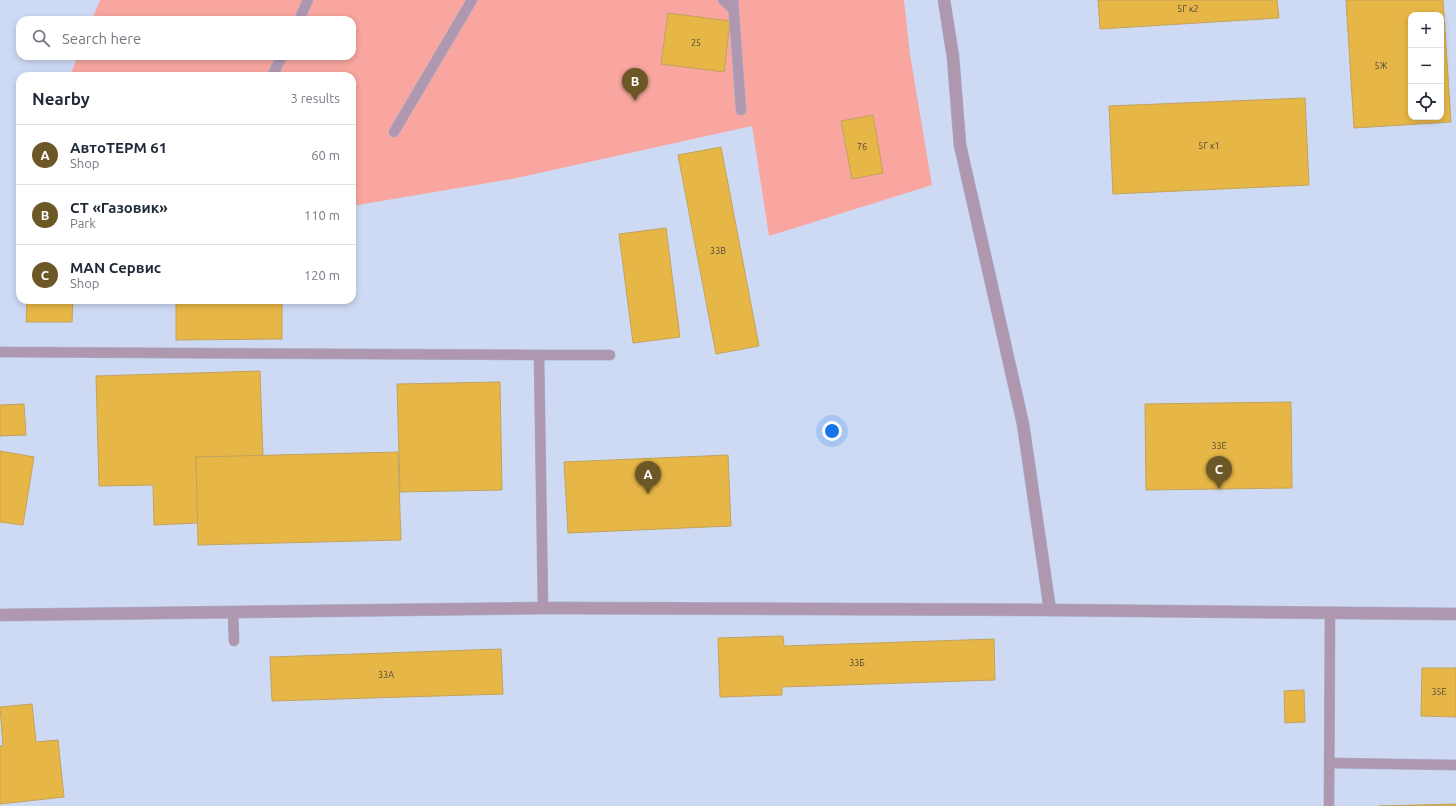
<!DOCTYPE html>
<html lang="en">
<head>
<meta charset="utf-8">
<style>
	:root { --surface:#fff; --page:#f6f6f7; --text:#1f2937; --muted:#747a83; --line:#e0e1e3; --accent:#6c5726 }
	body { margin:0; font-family:Ubuntu,sans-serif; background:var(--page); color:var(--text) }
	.controls { position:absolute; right:12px; top:12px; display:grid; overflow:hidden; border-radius:8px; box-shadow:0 2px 6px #0003 }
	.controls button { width:36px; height:36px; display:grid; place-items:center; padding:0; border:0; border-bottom:1px solid var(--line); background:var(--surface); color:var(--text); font:20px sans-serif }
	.you { position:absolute; left:832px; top:431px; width:14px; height:14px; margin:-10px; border:3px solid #fff; border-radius:50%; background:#1a73e8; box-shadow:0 0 0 6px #1a73e833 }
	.badge { display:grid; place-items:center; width:26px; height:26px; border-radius:50%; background:var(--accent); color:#fff; font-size:13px; font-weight:700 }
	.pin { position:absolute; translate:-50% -33px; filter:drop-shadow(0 1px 2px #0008) }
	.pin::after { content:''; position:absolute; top:21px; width:14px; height:12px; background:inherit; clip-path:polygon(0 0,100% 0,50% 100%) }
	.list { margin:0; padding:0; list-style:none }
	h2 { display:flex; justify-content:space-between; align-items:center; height:52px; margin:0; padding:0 16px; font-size:17px }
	h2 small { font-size:13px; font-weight:400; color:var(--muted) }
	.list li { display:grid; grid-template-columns:26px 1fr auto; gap:12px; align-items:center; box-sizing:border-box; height:60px; padding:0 16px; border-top:1px solid var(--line) }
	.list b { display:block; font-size:15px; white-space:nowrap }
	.list p { margin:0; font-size:13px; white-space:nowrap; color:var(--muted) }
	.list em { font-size:13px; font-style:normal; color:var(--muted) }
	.icon { flex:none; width:22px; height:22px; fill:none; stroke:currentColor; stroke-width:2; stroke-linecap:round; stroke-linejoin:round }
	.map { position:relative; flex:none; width:1456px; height:806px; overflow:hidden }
	.search { position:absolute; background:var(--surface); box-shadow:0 2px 6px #0003; left:16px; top:16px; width:340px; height:44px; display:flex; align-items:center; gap:10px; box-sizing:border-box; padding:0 14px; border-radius:12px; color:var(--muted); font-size:15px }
	.panel { position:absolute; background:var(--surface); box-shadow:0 2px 6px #0003; left:16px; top:72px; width:340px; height:232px; border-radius:12px }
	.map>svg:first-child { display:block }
	.garden { fill:#f8a69f }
	.building { fill:#e6b746; stroke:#c2a35e; fill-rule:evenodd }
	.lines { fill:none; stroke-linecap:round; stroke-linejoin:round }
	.service-casing { stroke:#aab5cf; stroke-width:11 }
	.minor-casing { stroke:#aab5cf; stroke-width:13 }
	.service { stroke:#af98af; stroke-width:10 }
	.minor { stroke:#af98af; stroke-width:12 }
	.labels { text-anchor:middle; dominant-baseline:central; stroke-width:3; stroke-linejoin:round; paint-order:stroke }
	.number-label { font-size:9px; fill:#4c473d }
</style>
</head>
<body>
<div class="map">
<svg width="1456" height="806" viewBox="0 0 1456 806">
	<rect width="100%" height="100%" fill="#cedaf4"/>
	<!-- garden -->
	<polygon class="garden" points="100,0 904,0 910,55 932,185 769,236 752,126 512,179 352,206 352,76 70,76 78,56 352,56 352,20 92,20"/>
	<!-- building -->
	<g class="building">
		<polygon points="1098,0 1277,0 1279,18 1100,29"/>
		<path d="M1346,0H1443L1451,122L1354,128ZM1411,15H1441V117H1411Z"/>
		<polygon points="668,13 730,21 724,72 661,64"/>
		<polygon points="1305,98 1309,185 1113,194 1109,106"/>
		<polygon points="873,115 883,173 852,179 841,121"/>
		<polygon points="721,147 759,346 716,354 678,155"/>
		<polygon points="666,228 680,337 633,343 619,234"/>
		<polygon points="27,300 73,300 72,322 26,322"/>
		<polygon points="176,300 282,300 282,339 176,340"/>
		<polygon points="260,371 263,456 196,457 198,523 154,525 153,485 99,486 96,376"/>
		<polygon points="500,382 502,490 400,492 397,384"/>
		<polygon points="1291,402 1292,488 1146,490 1145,404"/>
		<polygon points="24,404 26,435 0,436 0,405"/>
		<polygon points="0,451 34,457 23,525 0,522"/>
		<polygon points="398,452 401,540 198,545 196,457"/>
		<polygon points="728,455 731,526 568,533 564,462"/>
		<polygon points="783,636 784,646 994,639 995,680 782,687 782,695 720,697 718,638"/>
		<polygon points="501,649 503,694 272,701 270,657"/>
		<polygon points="1422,668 1456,668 1456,717 1421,716"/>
		<polygon points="1304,690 1305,722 1285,723 1284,691"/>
		<polygon points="32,704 36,742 58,740 64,797 0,804 0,746 3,746 0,707"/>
		<polygon points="1456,804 1456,806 1379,806"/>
	</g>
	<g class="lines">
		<!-- service casing -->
		<g class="service-casing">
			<g id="service">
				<polyline points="723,0 733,9"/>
				<polyline points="733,0 741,110"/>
				<polyline points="299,20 308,0"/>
				<polyline points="272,76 282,56"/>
				<polyline points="394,132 472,0"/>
				<polyline points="0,352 539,355 543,608"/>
				<polyline points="539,355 610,355"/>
				<polyline points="233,612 234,641"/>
				<polyline points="1330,763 1456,765"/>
				<polyline points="1329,806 1330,613"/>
			</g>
		</g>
		<!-- minor casing -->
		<g class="minor-casing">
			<g id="minor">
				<polyline points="944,0 953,57 960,145 1023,424 1050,610"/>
				<polyline points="0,615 543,608 1050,610 1456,614"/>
			</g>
		</g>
		<!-- service -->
		<use href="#service" class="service"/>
		<!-- minor -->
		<use href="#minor" class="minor"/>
	</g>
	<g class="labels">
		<!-- number labels -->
		<g class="number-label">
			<text x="1188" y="9">5Г к2</text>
			<text x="696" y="43">25</text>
			<text x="1381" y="66">5Ж</text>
			<text x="1209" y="146">5Г к1</text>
			<text x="862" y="147">76</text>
			<text x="718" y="251">33В</text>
			<text x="1219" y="446">33Е</text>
			<text x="857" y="663">33Б</text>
			<text x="386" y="675">33А</text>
			<text x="1439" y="692">35Е</text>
		</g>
	</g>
</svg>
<div class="controls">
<button>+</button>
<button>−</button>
<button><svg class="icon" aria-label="locate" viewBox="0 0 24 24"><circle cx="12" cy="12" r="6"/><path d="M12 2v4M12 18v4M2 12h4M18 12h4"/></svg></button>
</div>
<div class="you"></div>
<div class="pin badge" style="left:648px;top:494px">A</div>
<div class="pin badge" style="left:635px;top:101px">B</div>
<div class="pin badge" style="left:1219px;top:489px">C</div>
<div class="search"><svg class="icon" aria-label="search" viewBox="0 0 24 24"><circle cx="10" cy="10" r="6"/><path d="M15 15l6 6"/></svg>Search here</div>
<section class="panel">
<h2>Nearby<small>3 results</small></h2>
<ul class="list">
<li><span class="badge">A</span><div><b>АвтоТЕРМ 61</b><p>Shop</p></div><em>60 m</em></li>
<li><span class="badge">B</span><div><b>СТ «Газовик»</b><p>Park</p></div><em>110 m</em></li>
<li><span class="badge">C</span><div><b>MAN Сервис</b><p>Shop</p></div><em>120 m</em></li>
</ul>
</section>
</div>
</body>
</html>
